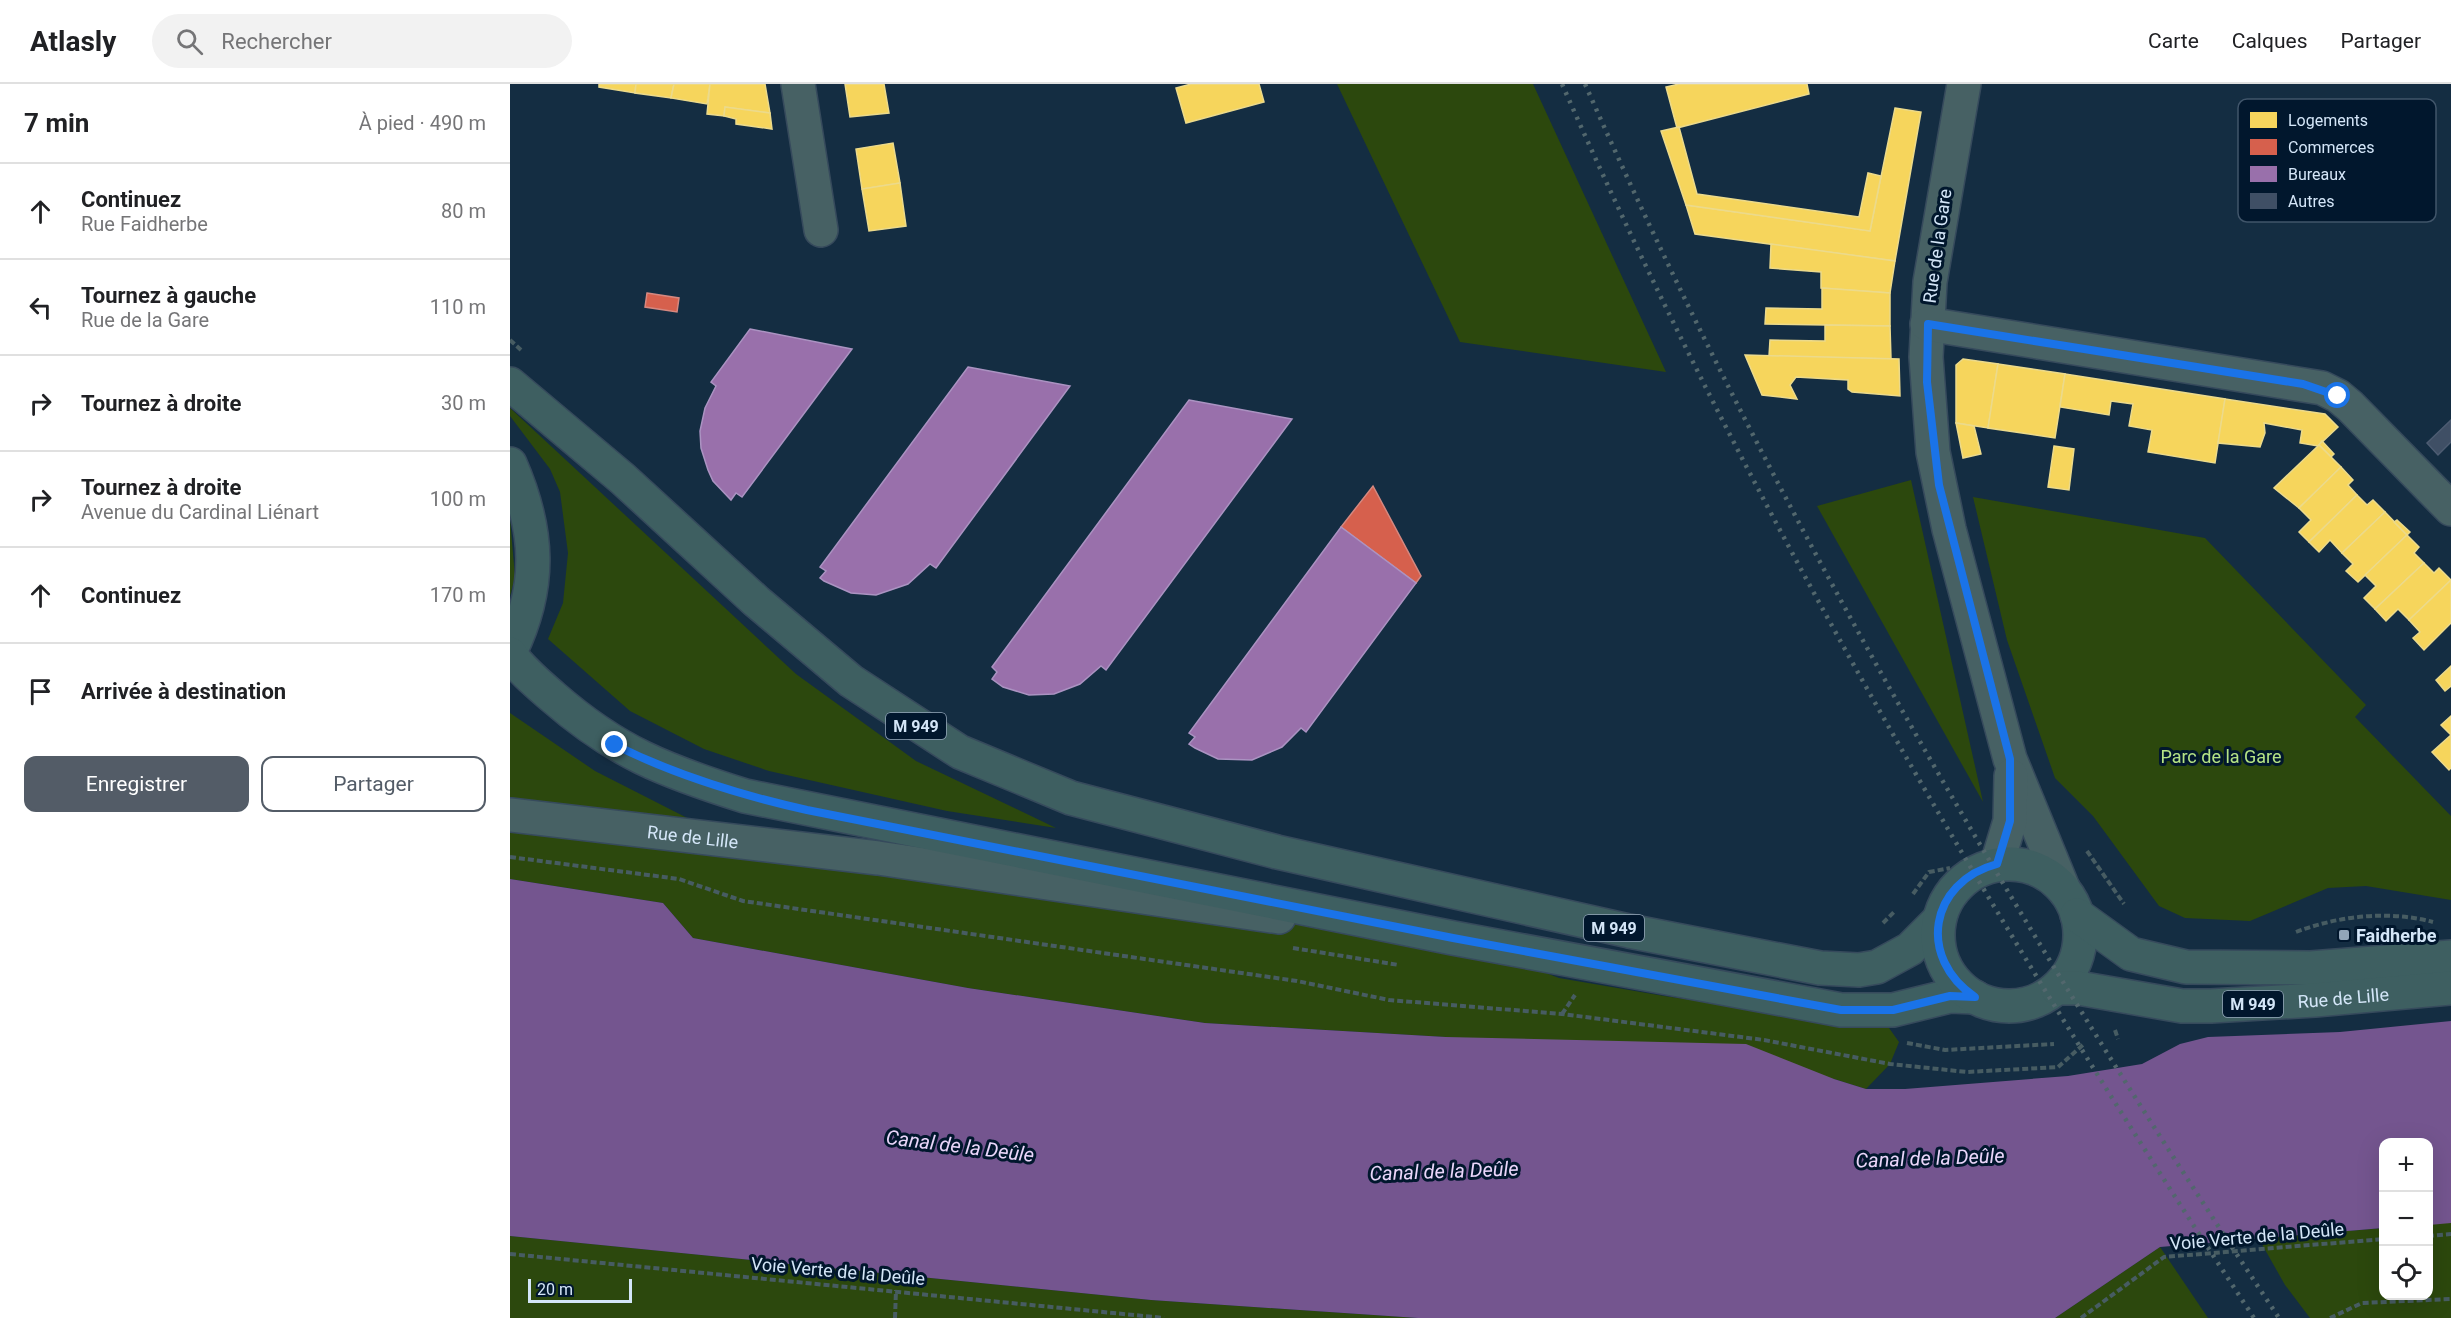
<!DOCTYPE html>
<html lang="fr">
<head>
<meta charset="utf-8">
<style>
	:root { --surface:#fff; --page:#f2f2f2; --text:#202124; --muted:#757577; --line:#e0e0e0; --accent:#535c67 }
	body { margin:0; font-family:Roboto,sans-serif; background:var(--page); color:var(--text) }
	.controls { position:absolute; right:18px; bottom:18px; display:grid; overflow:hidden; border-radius:12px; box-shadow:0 6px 24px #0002 }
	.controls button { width:54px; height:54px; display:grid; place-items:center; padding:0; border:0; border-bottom:2px solid var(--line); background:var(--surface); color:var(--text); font:30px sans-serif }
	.scale { position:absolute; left:18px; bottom:15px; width:104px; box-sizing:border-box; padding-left:6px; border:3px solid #d4e6f8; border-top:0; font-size:16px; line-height:21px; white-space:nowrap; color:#d4e6f8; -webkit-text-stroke:4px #01172d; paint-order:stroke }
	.stop { position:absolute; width:18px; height:18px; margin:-14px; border:4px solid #1a73e8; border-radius:50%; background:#fff }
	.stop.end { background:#1a73e8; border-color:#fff; box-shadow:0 2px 6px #0008 }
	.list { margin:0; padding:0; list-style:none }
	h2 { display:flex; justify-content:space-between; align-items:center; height:78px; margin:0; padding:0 24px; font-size:26px }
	h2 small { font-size:20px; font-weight:400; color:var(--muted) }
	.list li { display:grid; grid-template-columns:39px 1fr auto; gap:18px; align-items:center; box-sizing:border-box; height:96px; padding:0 24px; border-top:2px solid var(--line) }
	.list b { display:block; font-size:22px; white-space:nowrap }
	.list p { margin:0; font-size:20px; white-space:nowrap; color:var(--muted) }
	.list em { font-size:20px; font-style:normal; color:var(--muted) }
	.actions { display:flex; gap:12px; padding:18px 24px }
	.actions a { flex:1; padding:14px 0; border:2px solid var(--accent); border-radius:12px; text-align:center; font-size:21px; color:var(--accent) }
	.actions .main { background:var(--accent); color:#fff }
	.icon { flex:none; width:33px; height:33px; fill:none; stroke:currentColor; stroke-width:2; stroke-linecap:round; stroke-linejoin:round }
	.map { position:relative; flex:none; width:1941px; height:1234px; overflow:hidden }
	header { display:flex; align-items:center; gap:36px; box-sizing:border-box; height:84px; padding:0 30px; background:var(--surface); border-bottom:2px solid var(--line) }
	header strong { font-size:28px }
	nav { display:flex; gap:33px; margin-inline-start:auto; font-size:21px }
	.search { width:420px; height:54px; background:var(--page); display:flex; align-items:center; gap:15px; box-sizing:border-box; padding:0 21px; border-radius:33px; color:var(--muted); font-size:22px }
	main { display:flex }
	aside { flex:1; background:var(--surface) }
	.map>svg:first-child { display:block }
	.green { fill:#2c480d }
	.water { fill:#74558f }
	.homes { fill:#f6d55c; stroke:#ecda8b; stroke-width:1.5 }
	.shops { fill:#d6604d; stroke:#d58880; stroke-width:1.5 }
	.offices { fill:#9970ab; stroke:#ab93c2; stroke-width:1.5 }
	.building { fill:#3f4f65; stroke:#4d5c72; stroke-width:1.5 }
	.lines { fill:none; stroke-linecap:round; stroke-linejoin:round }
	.minor-casing { stroke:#364a5c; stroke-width:36 }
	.tertiary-casing { stroke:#364a5c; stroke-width:36 }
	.primary-casing { stroke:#364a5c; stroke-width:36 }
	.path { stroke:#475c62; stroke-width:4; stroke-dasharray:6 3; stroke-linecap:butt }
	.minor { stroke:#476164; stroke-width:33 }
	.tertiary { stroke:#476164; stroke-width:33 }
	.primary { stroke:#3e5f61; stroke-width:33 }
	.rail { stroke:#52676d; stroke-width:4.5; stroke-dasharray:3 6; stroke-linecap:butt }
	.route { stroke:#1a73e8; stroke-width:8 }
	.poi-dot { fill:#91a5b8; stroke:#01172d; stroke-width:2 }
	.labels { text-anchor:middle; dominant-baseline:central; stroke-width:6; stroke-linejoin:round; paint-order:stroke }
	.shield { fill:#01172d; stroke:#95a8bb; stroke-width:1.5 }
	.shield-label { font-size:16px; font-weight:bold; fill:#d4e6f8 }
	.street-label { font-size:18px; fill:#d4e6f8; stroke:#01172d }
	.park-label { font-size:18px; fill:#b5e385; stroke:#01172d }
	.poi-label { font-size:18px; font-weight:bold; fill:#d4e6f8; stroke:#01172d; text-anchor:start }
	.water-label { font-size:20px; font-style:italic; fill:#ead6fa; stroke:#01172d }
	.key { fill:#01172d; stroke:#40556a; stroke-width:1.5 }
	.key-label { font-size:16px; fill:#d4e6f8 }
</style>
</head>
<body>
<header>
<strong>Atlasly</strong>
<div class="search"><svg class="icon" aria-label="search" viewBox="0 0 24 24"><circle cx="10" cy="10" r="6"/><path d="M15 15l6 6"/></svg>Rechercher</div>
<nav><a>Carte</a><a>Calques</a><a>Partager</a></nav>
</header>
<main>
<aside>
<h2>7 min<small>À pied · 490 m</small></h2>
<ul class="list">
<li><svg class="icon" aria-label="ahead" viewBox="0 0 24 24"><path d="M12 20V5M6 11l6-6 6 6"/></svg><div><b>Continuez</b><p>Rue Faidherbe</p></div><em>80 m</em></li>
<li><svg class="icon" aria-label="left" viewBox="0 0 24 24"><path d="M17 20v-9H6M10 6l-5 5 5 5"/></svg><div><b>Tournez à gauche</b><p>Rue de la Gare</p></div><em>110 m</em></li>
<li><svg class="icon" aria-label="right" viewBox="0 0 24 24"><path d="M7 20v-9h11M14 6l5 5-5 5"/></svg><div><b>Tournez à droite</b></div><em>30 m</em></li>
<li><svg class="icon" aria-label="right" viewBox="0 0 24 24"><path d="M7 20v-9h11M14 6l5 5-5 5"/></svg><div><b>Tournez à droite</b><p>Avenue du Cardinal Liénart</p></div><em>100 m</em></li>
<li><svg class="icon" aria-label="ahead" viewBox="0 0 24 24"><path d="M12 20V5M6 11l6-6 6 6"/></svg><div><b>Continuez</b></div><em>170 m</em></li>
<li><svg class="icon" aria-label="arrive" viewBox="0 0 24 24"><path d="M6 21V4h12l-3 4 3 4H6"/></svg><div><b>Arrivée à destination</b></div></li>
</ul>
<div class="actions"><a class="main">Enregistrer</a><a>Partager</a></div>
</aside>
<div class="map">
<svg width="1941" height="1234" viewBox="0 0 1941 1234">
	<rect width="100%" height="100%" fill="#142d42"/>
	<!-- green -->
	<g class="green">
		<polygon points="827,0 1023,0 1156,288 950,258"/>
		<polygon points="0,324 286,590 406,677 546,744 437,727 259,687 194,665 120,627 38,555 53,519 58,469 50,408 40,385 0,332"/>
		<polygon points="1401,396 1473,718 1307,422"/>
		<polygon points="1463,413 1695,454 1856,621 1845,633 1941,732 1941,816 1856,802 1818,804 1740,837 1675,834 1649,822 1583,732 1545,694 1497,556"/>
		<polygon points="0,435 5,493 0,512"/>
		<polygon points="0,629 85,687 191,741 0,717"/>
		<polygon points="0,731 943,854 1049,894 1154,912 1379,944 1389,958 1380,980 1356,1005 1324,995 936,953 695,939 458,904 183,854 153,819 0,795"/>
		<polygon points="1941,1138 1941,1234 1800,1234 1775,1201 1749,1155 1873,1144 1874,1212 1918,1212 1919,1140"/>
		<polygon points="0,1152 641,1216 908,1234 0,1234"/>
		<polygon points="1650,1163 1698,1234 1545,1234"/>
	</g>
	<!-- water -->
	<polygon class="water" points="0,795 153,819 183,854 458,904 695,939 936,953 1236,960 1324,995 1356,1005 1395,1005 1558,992 1632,980 1670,960 1698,953 1830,948 1941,937 1941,1139 1919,1141 1918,1058 1874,1058 1873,1144 1650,1163 1545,1234 908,1234 641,1216 0,1152"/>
	<!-- homes -->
	<g class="homes">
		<polygon points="89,0 126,0 125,9 89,3"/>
		<polygon points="126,0 164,0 161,14 125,9"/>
		<polygon points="164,0 200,0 197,20 161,14"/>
		<polygon points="200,0 255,0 260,29 215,23 214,32 197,30"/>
		<polygon points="335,0 374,0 379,29 340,33"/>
		<polygon points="681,0 749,0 754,18 676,39 666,4"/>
		<polygon points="1169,0 1297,0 1299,10 1167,44 1156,3"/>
		<polygon points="215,23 260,29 262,45 226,40 226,35 214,32"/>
		<polygon points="1385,24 1411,28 1385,177 1185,150 1176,121 1360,147"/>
		<polygon points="1169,43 1187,110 1349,133 1358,89 1371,92 1360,147 1176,121 1151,47"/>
		<polygon points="383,59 390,99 352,105 346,65"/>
		<polygon points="390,99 396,142 359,147 352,105"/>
		<polygon points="1261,160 1385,177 1380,209 1311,204 1311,188 1260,184"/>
		<polygon points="1312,204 1380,209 1380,242 1255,240 1256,224 1312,225"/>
		<polygon points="1315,241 1380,242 1381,275 1259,272 1260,256 1315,257"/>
		<polygon points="1235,271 1389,275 1390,312 1342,308 1338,305 1338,296 1286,293 1280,301 1287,315 1252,311"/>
		<polygon points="1453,275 1488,280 1478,344 1446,339 1446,281"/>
		<polygon points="1488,280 1555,290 1545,354 1478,344"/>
		<polygon points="1555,290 1715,315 1705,379 1638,368 1642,346 1619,342 1623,320 1601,317 1599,331 1550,323"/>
		<polygon points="1715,315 1815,330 1828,343 1808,362 1790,359 1792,346 1754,339 1755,349 1750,363 1708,359"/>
		<polygon points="1446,339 1464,342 1471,370 1453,374"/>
		<polygon points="1812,357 1824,370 1821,373 1809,361"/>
		<polygon points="1809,361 1831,383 1789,424 1764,404"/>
		<polygon points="1544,362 1564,365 1559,406 1538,403"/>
		<polygon points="1831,383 1843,396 1838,401 1847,411 1799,458 1789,448 1801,436 1789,424"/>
		<polygon points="1847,411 1857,421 1863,416 1875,428 1832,469 1820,456 1809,468 1799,458"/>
		<polygon points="1875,428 1897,451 1848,498 1836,487 1843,480 1832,469"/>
		<polygon points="1887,436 1900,448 1897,451 1884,438"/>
		<polygon points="1897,451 1909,463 1904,469 1914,479 1865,525 1854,514 1866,502 1855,491"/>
		<polygon points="1914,479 1924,489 1929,484 1941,496 1899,536 1888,525 1876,537 1865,525"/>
		<polygon points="1941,496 1941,539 1914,566 1903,554 1910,548 1899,536"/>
		<polygon points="1941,582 1941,602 1935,607 1926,596"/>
		<polygon points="1941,632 1941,651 1931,641"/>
		<polygon points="1941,651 1941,684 1939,686 1922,668"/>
	</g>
	<!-- shops -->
	<g class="shops">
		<polygon points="137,209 169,214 167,228 135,223"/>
		<polygon points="863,402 911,492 906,499 831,443"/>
	</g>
	<!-- offices -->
	<g class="offices">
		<polygon points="240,245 342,265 232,413 226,409 221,416 203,397 198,386 191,364 190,347 195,324 206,302 201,298"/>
		<polygon points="458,283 560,302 426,484 420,480 398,500 366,511 341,509 314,497 310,494 316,487 310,483"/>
		<polygon points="679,316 782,335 596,586 591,582 570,600 544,610 519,611 493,603 482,595 487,588 482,583"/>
		<polygon points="831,443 906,499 796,648 791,644 772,663 742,676 708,675 685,664 679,660 685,653 679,649"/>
	</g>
	<!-- building -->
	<polygon class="building" points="1941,336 1941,358 1928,371 1917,359"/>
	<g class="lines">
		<!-- minor casing -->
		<g class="minor-casing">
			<g id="minor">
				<polyline points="288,0 311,146"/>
				<polyline points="1454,0 1420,198 1416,273 1423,368 1439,445 1500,675 1553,804"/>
				<polyline points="1417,240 1812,304 1828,312 1840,322 1941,425"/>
				<polyline points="1487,780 1500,737 1501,692"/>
			</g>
		</g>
		<!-- tertiary casing -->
		<g class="tertiary-casing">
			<g id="tertiary">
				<path id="s1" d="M0,731L368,774L769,833"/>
			</g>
		</g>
		<!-- primary casing -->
		<g class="primary-casing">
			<g id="primary">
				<polyline points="0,300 113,395 246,517 341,597 450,668 561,714 767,768 1119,847 1310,884 1349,886 1367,883 1400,865 1429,836"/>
				<path d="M0,380C29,446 32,502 0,568"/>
				<path d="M0,570C11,586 28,600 43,613C106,668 155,687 235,712L943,854L1331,926H1383L1440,912L1465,913"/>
				<circle cx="1499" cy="851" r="71"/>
				<polyline points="1567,831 1621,870 1676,883 1801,884 1941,873"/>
				<path id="s2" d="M1547,904H1568L1672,922H1701L1805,916L1941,904"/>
			</g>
		</g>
		<!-- path -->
		<g class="path">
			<polyline points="0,256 11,266"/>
			<polyline points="1577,767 1614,820"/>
			<polyline points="0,773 169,795 233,817 787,897 879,916 1052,930 1254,956 1380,980 1457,988 1548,983 1575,959"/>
			<polyline points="1403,810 1419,788 1440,784"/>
			<polyline points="1373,839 1385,827"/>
			<path d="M1786,848C1828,832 1879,826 1923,838"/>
			<polyline points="783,864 889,881"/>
			<polyline points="1052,930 1065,911"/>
			<polyline points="1605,946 1608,955"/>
			<polyline points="1397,959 1435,966 1544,960"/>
			<polyline points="1918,1152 1941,1150"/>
			<polyline points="0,1170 654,1234"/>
			<polyline points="385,1234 386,1206"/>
			<polyline points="1571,1234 1654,1173 1874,1155"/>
			<polyline points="1820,1234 1852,1219 1941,1215"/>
		</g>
		<!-- minor -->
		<use href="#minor" class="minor"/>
		<!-- tertiary -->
		<use href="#tertiary" class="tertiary"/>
		<!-- primary -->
		<use href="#primary" class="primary"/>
		<!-- rail -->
		<g class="rail">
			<path d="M1052,0C1243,433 1484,839 1744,1234"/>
			<path d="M1075,0C1266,432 1507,842 1769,1234"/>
		</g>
	</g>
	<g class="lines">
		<!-- route -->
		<path class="route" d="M105,661C167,692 230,711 297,726L943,854L1331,926H1383L1440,912L1465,913C1407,874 1419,798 1487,780L1500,737V675L1429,401L1417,298L1418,240L1793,300L1828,312"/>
	</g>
	<!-- markers -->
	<rect class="poi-dot" x="1828" y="845" width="12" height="12" rx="3"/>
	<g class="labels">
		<!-- shield labels -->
		<g class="shield">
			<rect x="376" y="629" width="60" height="26" rx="4.5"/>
			<rect x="1074" y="831" width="60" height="26" rx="4.5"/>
			<rect x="1713" y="907" width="60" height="26" rx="4.5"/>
		</g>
		<g class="shield-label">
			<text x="406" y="642">M 949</text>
			<text x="1104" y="844">M 949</text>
			<text x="1743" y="920">M 949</text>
		</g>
		<!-- street labels -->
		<g class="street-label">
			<text transform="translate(1427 162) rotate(-82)">Rue de la Gare</text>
			<text stroke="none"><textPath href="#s1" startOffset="184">Rue de Lille</textPath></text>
			<text stroke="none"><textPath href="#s2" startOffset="288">Rue de Lille</textPath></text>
			<text transform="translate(1747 1152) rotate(-5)">Voie Verte de la Deûle</text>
			<text transform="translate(328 1187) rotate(5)">Voie Verte de la Deûle</text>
		</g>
		<!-- park labels -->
		<g class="park-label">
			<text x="1711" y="672">Parc de la Gare</text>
		</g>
		<!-- poi labels -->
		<g class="poi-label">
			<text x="1846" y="851">Faidherbe</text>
		</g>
		<!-- water labels -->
		<g class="water-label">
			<text transform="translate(450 1062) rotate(7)">Canal de la Deûle</text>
			<text transform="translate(1420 1074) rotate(-2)">Canal de la Deûle</text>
			<text transform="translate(934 1087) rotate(-2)">Canal de la Deûle</text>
		</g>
	</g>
	<!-- legend -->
	<rect x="1728" y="15" width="198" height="123" rx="9" class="key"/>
	<rect x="1740" y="28" width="27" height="16" fill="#f6d55c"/>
	<rect x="1740" y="55" width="27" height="16" fill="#d6604d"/>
	<rect x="1740" y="82" width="27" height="16" fill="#9970ab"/>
	<rect x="1740" y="109" width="27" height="16" fill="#3f4f65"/>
	<g class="key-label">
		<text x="1778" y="42">Logements</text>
		<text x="1778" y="69">Commerces</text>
		<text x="1778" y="96">Bureaux</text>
		<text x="1778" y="123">Autres</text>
	</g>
</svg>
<div class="controls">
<button>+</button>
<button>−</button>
<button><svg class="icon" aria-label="locate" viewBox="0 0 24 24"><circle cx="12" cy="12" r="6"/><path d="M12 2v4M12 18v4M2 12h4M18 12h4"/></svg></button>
</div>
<div class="scale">20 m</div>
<div class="stop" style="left:1828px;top:312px"></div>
<div class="stop end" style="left:105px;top:661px"></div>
</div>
</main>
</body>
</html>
